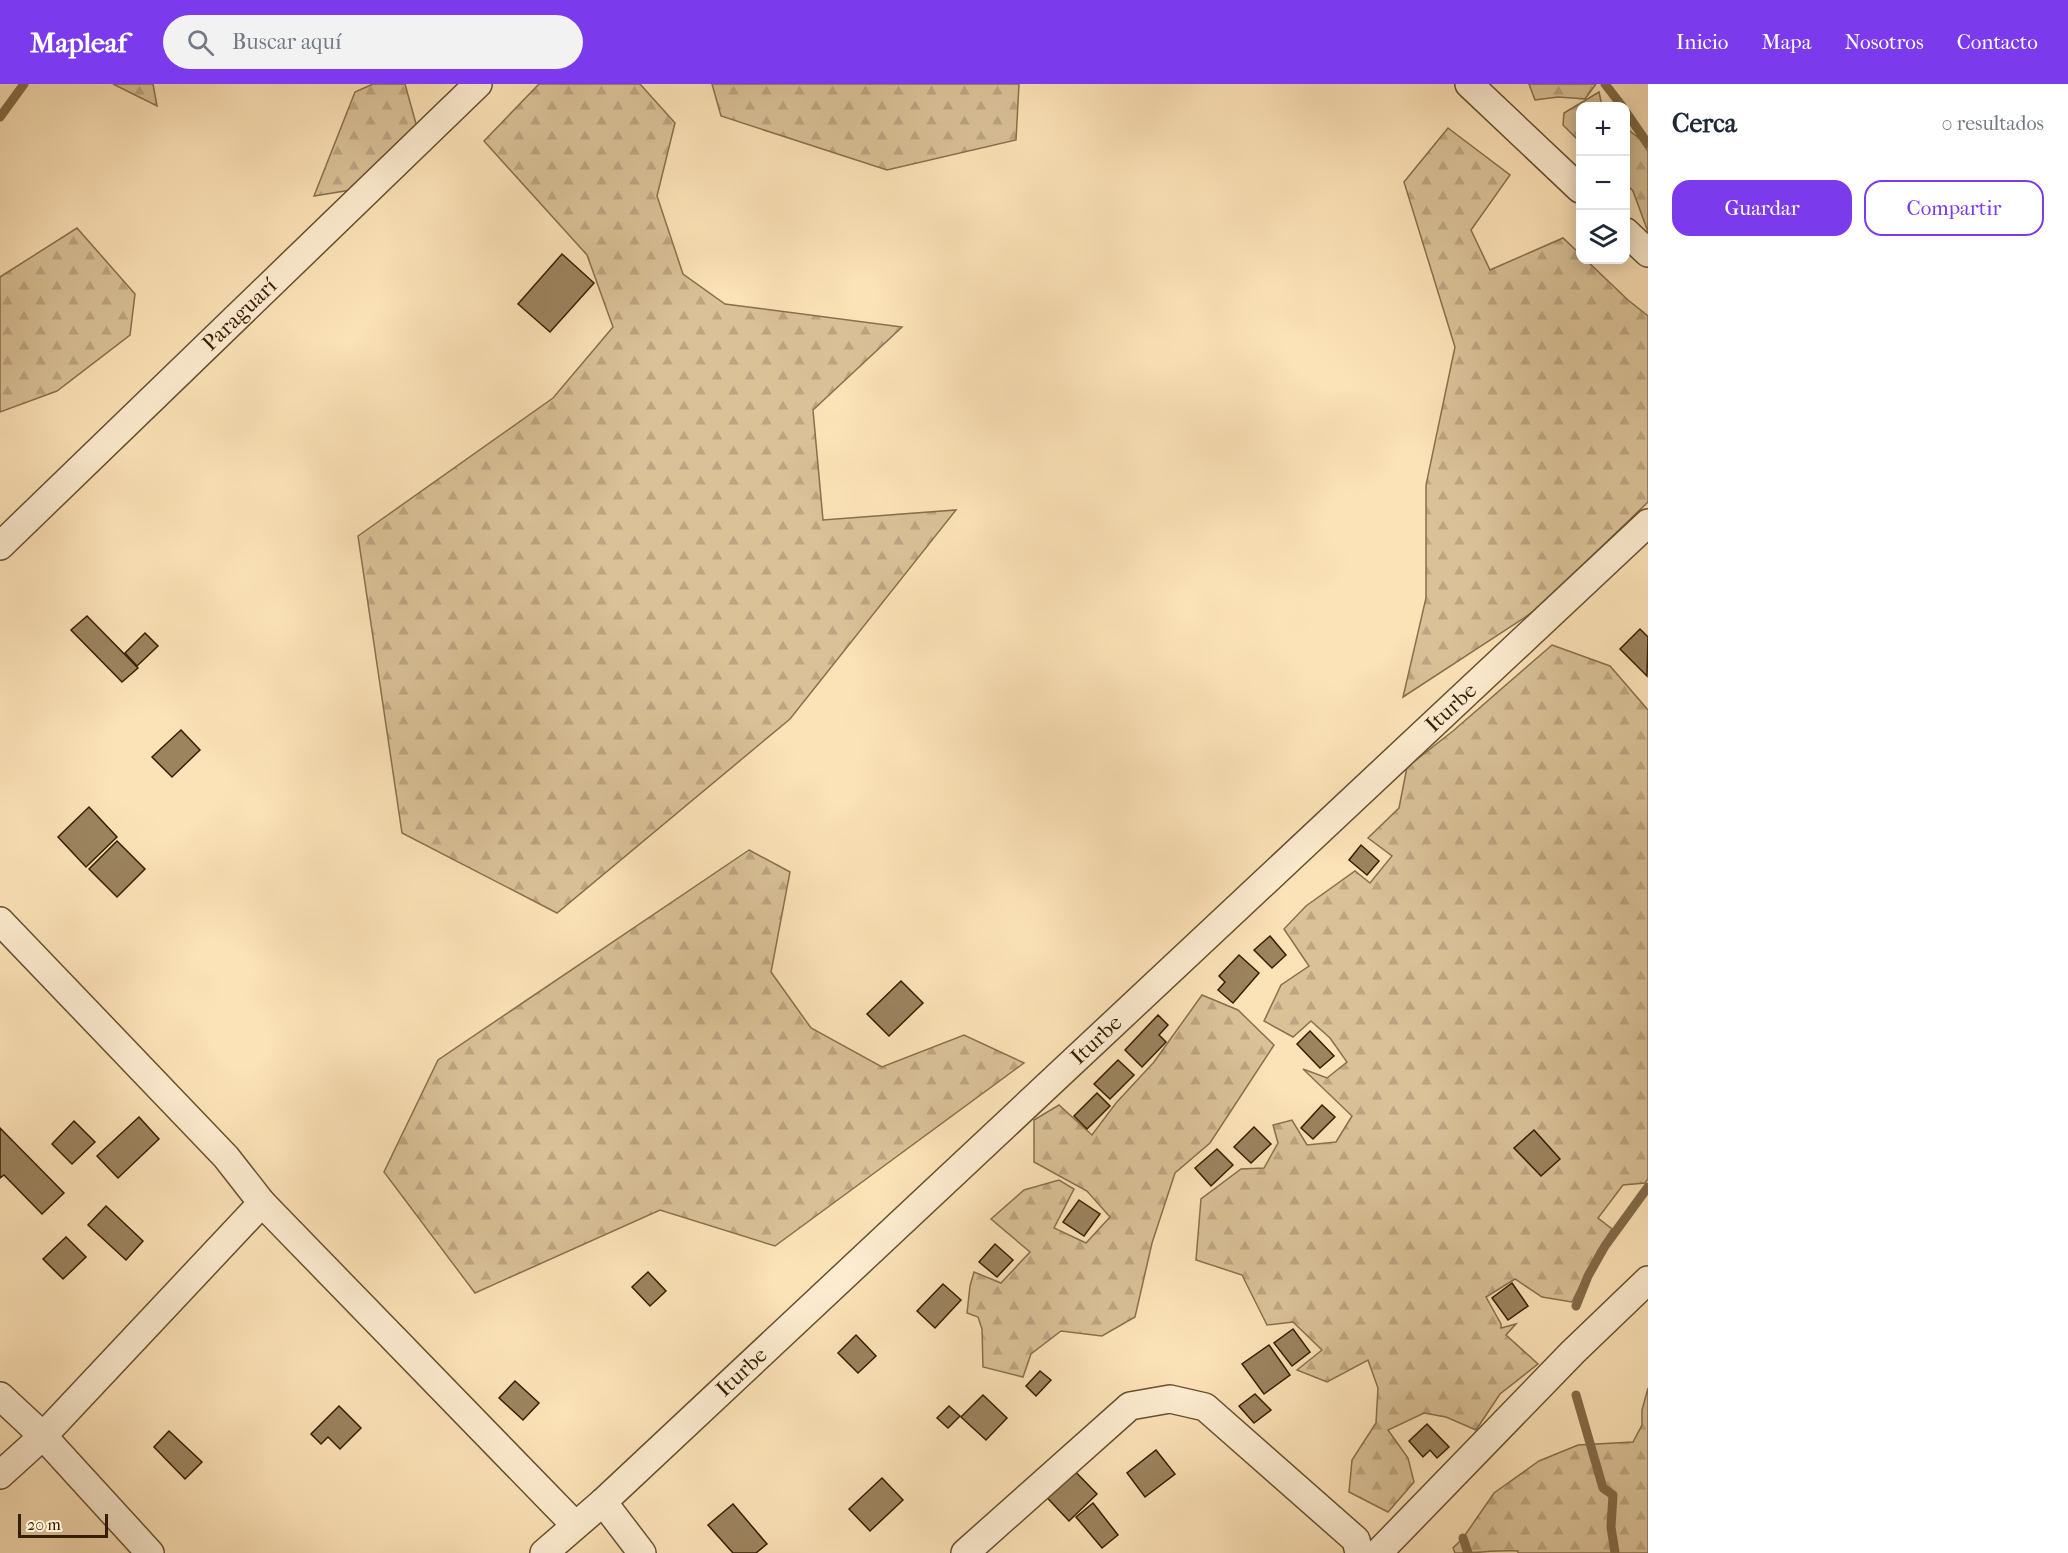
<!DOCTYPE html>
<html lang="es">
<head>
<meta charset="utf-8">
<style>
	:root { --surface:#fff; --page:#f2f2f3; --text:#1f2937; --muted:#747a83; --line:#e0e1e3; --accent:#7c3aed }
	body { margin:0; font-family:"IM FELL French Canon",serif; background:var(--page); color:var(--text) }
	.controls { position:absolute; right:18px; top:18px; display:grid; overflow:hidden; border-radius:12px; box-shadow:0 3px 15px #0003 }
	.controls button { width:54px; height:54px; display:grid; place-items:center; padding:0; border:0; border-bottom:2px solid var(--line); background:var(--surface); color:var(--text); font:30px sans-serif }
	.scale { position:absolute; left:18px; bottom:15px; width:90px; box-sizing:border-box; padding-left:6px; border:3px solid #351f00; border-top:0; font-size:16px; line-height:21px; white-space:nowrap; color:#351f00; -webkit-text-stroke:4px #fdecd0; paint-order:stroke }
	.list { margin:0; padding:0; list-style:none }
	h2 { display:flex; justify-content:space-between; align-items:center; height:78px; margin:0; padding:0 24px; font-size:26px }
	h2 small { font-size:20px; font-weight:400; color:var(--muted) }
	.actions { display:flex; gap:12px; padding:18px 24px }
	.actions a { flex:1; padding:14px 0; border:2px solid var(--accent); border-radius:18px; text-align:center; font-size:21px; color:var(--accent) }
	.actions .main { background:var(--accent); color:#fff }
	.icon { flex:none; width:33px; height:33px; fill:none; stroke:currentColor; stroke-width:2; stroke-linecap:round; stroke-linejoin:round }
	.map { position:relative; flex:none; width:1648px; height:1469px; overflow:hidden }
	header { display:flex; align-items:center; gap:36px; box-sizing:border-box; height:84px; padding:0 30px; background:var(--accent); color:#fff }
	header strong { font-size:28px }
	nav { display:flex; gap:33px; margin-inline-start:auto; font-size:21px }
	.search { width:420px; height:54px; background:var(--page); display:flex; align-items:center; gap:15px; box-sizing:border-box; padding:0 21px; border-radius:33px; color:var(--muted); font-size:22px }
	main { display:flex }
	aside { flex:1; background:var(--surface) }
	.map>svg:first-child { display:block }
	.forest { fill:url(#forest-firs); stroke:#88704c; stroke-width:1.5 }
	.lines { fill:none; stroke-linecap:round; stroke-linejoin:round }
	.stream { stroke:#846c49; stroke-width:9 }
	.building { fill:#9c845f; stroke:#351f00; stroke-width:1.5 }
	.street-casing { stroke:#67502e; stroke-width:30 }
	.street { stroke:#fdecd0; stroke-width:27 }
	.labels { text-anchor:middle; dominant-baseline:central; stroke-width:5; stroke-linejoin:round; paint-order:stroke }
	.street-label { font-size:22px; fill:#351f00; stroke:#fdecd0 }
</style>
</head>
<body>
<header>
<strong>Mapleaf</strong>
<div class="search"><svg class="icon" aria-label="search" viewBox="0 0 24 24"><circle cx="10" cy="10" r="6"/><path d="M15 15l6 6"/></svg>Buscar aquí</div>
<nav><a>Inicio</a><a>Mapa</a><a>Nosotros</a><a>Contacto</a></nav>
</header>
<main>
<div class="map">
<svg width="1648" height="1469" viewBox="0 0 1648 1469">
	<defs>
		<pattern id="forest-firs" width="22" height="20" patternUnits="userSpaceOnUse" patternTransform="scale(1.5)"><rect width="22" height="20" fill="#dac198"/><path d="M5 1l3.5 6h-7zM16 11l3.5 6h-7z" fill="#bca581"/></pattern>
	</defs>
	<rect width="100%" height="100%" fill="#fce2b7"/>
	<filter id="stains"><feTurbulence type="fractalNoise" baseFrequency=".00333" numOctaves="4"/><feColorMatrix values="0 0 0 0 .2 0 0 0 0 .09 0 0 0 0 .02 0 0 0 .5 -.17"/></filter>
	<radialGradient id="worn" r=".72"><stop offset=".6" stop-color="#630" stop-opacity="0"/><stop offset="1" stop-color="#630" stop-opacity=".3"/></radialGradient>
	<!-- forest -->
	<g class="forest">
		<polygon points="113,0 153,0 157,22"/>
		<polygon points="373,0 405,0 418,47 357,105 314,112 355,8"/>
		<polygon points="539,0 640,0 675,39 657,112 683,190 725,220 902,243 813,326 823,436 956,426 790,635 557,829 402,749 358,452 553,314 613,243 587,171 484,57"/>
		<polygon points="712,0 1019,0 1016,56 887,86 721,32"/>
		<polygon points="1529,0 1596,0 1585,15 1558,13 1535,16"/>
		<polygon points="1599,8 1602,22 1580,22 1580,58 1563,41 1564,29"/>
		<polygon points="1448,44 1510,91 1471,146 1490,186 1563,154 1580,170 1580,176 1586,176 1628,216 1648,232 1648,418 1536,526 1403,613 1426,514 1426,401 1455,263 1404,98"/>
		<polygon points="1626,44 1639,54 1648,67 1648,148 1633,107 1626,100"/>
		<polygon points="77,144 135,210 130,251 57,307 0,328 0,193"/>
		<polygon points="1552,561 1610,582 1648,626 1648,1095 1645,1099 1623,1101 1598,1134 1612,1145 1597,1168 1572,1218 1542,1213 1515,1195 1486,1213 1501,1240 1501,1244 1516,1240 1506,1251 1538,1280 1500,1310 1476,1346 1446,1333 1424,1329 1388,1346 1408,1374 1414,1398 1388,1428 1349,1408 1352,1376 1376,1339 1378,1304 1368,1276 1327,1298 1297,1286 1322,1266 1293,1238 1267,1241 1242,1191 1196,1176 1201,1115 1241,1085 1264,1084 1278,1059 1273,1041 1292,1036 1307,1061 1336,1058 1352,1032 1303,985 1327,994 1347,978 1330,954 1311,937 1293,953 1264,937 1281,901 1309,882 1284,845 1306,822 1355,787 1370,799 1392,772 1368,754 1399,724 1407,683 1453,647"/>
		<polygon points="749,766 790,788 771,888 811,944 882,983 964,951 1024,979 775,1162 660,1126 475,1209 384,1088 438,976"/>
		<polygon points="1202,911 1238,926 1274,961 1210,1059 1175,1089 1152,1159 1135,1233 1102,1252 1061,1247 1031,1270 1023,1293 983,1283 982,1245 978,1233 967,1229 970,1202 974,1188 1001,1199 1030,1168 991,1135 1024,1106 1059,1096 1074,1105 1054,1144 1086,1159 1110,1133 1087,1107 1034,1078 1034,1036 1059,1021 1092,1051 1116,1019 1154,978"/>
		<path d="M1648,1304V1469H1518V1467C1497,1466 1476,1469 1455,1469L1453,1464L1463,1454L1494,1409L1539,1377L1578,1361L1633,1358L1642,1341V1326Z"/>
	</g>
	<g class="lines">
		<!-- stream -->
		<g class="stream">
			<polyline points="1605,0 1622,22"/>
			<polyline points="1626,28 1648,60"/>
			<polyline points="0,33 24,0"/>
			<polyline points="1576,1222 1588,1192 1605,1162 1648,1103"/>
			<polyline points="1576,1311 1603,1404 1613,1411 1611,1443 1615,1469"/>
			<polyline points="1463,1454 1468,1469"/>
		</g>
	</g>
	<!-- building -->
	<g class="building">
		<polygon points="562,170 594,199 550,248 518,220"/>
		<polygon points="87,532 138,584 122,598 71,546"/>
		<polygon points="1640,545 1648,553 1647,592 1620,565"/>
		<polygon points="145,549 158,562 137,582 125,569"/>
		<polygon points="181,646 200,666 172,693 152,673"/>
		<polygon points="89,723 117,753 86,783 58,753"/>
		<polygon points="117,757 145,785 117,813 89,785"/>
		<polygon points="1361,761 1379,777 1367,791 1349,776"/>
		<polygon points="1270,852 1286,871 1272,884 1254,866"/>
		<polygon points="1239,871 1259,889 1233,919 1218,906 1225,898 1219,892"/>
		<polygon points="901,897 923,919 889,952 867,930"/>
		<polygon points="1158,931 1168,941 1159,951 1166,958 1142,983 1125,966"/>
		<polygon points="1310,947 1334,972 1320,984 1297,960"/>
		<polygon points="1118,976 1134,991 1110,1015 1094,1000"/>
		<polygon points="1097,1009 1110,1022 1087,1045 1074,1032"/>
		<polygon points="1322,1021 1335,1033 1313,1055 1301,1044"/>
		<polygon points="139,1033 159,1055 118,1094 97,1072"/>
		<polygon points="74,1037 95,1058 72,1080 52,1060"/>
		<polygon points="1254,1043 1271,1060 1251,1079 1234,1063"/>
		<polygon points="0,1044 64,1109 42,1130 4,1091 0,1094"/>
		<polygon points="1534,1046 1560,1075 1541,1092 1514,1064"/>
		<polygon points="1217,1065 1233,1081 1211,1102 1195,1084"/>
		<polygon points="1079,1116 1100,1130 1084,1152 1063,1138"/>
		<polygon points="106,1122 143,1157 126,1176 88,1141"/>
		<polygon points="66,1153 86,1173 63,1195 43,1175"/>
		<polygon points="995,1160 1013,1176 997,1193 979,1178"/>
		<polygon points="648,1188 666,1207 650,1222 632,1203"/>
		<polygon points="1512,1199 1528,1222 1508,1236 1492,1214"/>
		<polygon points="943,1200 961,1216 935,1244 917,1227"/>
		<polygon points="1293,1245 1310,1268 1292,1282 1274,1259"/>
		<polygon points="856,1251 876,1272 858,1289 838,1269"/>
		<polygon points="1269,1261 1290,1291 1264,1310 1242,1280"/>
		<polygon points="1040,1287 1051,1296 1036,1312 1026,1302"/>
		<polygon points="515,1297 539,1319 523,1336 499,1314"/>
		<polygon points="1255,1310 1271,1326 1254,1339 1239,1322"/>
		<polygon points="983,1311 1007,1334 986,1356 961,1333"/>
		<polygon points="339,1322 361,1344 340,1365 328,1353 321,1360 311,1350"/>
		<polygon points="949,1322 960,1332 948,1344 937,1334"/>
		<polygon points="1427,1340 1449,1363 1437,1374 1430,1366 1423,1373 1409,1357"/>
		<polygon points="169,1347 202,1378 185,1395 154,1363"/>
		<polygon points="1156,1366 1175,1390 1145,1413 1127,1389"/>
		<polygon points="1066,1378 1097,1410 1069,1437 1038,1404"/>
		<polygon points="882,1394 903,1416 870,1447 849,1425"/>
		<polygon points="1093,1419 1118,1451 1102,1464 1076,1433"/>
		<polygon points="733,1420 767,1460 756,1469 733,1469 708,1441"/>
	</g>
	<g class="lines">
		<!-- street casing -->
		<g class="street-casing">
			<g id="street">
				<polyline points="1469,0 1580,105"/>
				<polyline points="1626,148 1648,169"/>
				<path id="s1" d="M0,462L478,0"/>
				<polyline points="0,837 226,1073 262,1119 43,1352 0,1391"/>
				<polyline points="262,1119 575,1441"/>
				<polyline points="0,1312 43,1352 150,1469"/>
				<polyline points="603,1418 642,1469"/>
				<path id="s2" d="M544,1469L603,1418L1648,439"/>
				<polyline points="965,1469 1130,1322 1170,1315 1205,1323 1356,1456 1359,1469"/>
				<polyline points="1378,1469 1573,1268 1648,1196"/>
			</g>
		</g>
		<!-- street -->
		<use href="#street" class="street"/>
	</g>
	<g class="labels">
		<!-- street labels -->
		<g class="street-label">
			<text stroke="none"><textPath href="#s1" startOffset="333">Paraguarí</textPath></text>
			<text stroke="none"><textPath href="#s2" startOffset="1240">Iturbe</textPath></text>
			<text stroke="none"><textPath href="#s2" startOffset="754">Iturbe</textPath></text>
			<text stroke="none"><textPath href="#s2" startOffset="268">Iturbe</textPath></text>
		</g>
	</g>
	<rect width="100%" height="100%" filter="url(#stains)"/>
	<rect width="100%" height="100%" fill="url(#worn)"/>
</svg>
<div class="controls">
<button>+</button>
<button>−</button>
<button><svg class="icon" aria-label="layers" viewBox="0 0 24 24"><path d="M12 4l9 5-9 5-9-5zM3 14l9 5 9-5"/></svg></button>
</div>
<div class="scale">20 m</div>
</div>
<aside>
<h2>Cerca<small>0 resultados</small></h2>
<ul class="list">
</ul>
<div class="actions"><a class="main">Guardar</a><a>Compartir</a></div>
</aside>
</main>
</body>
</html>
